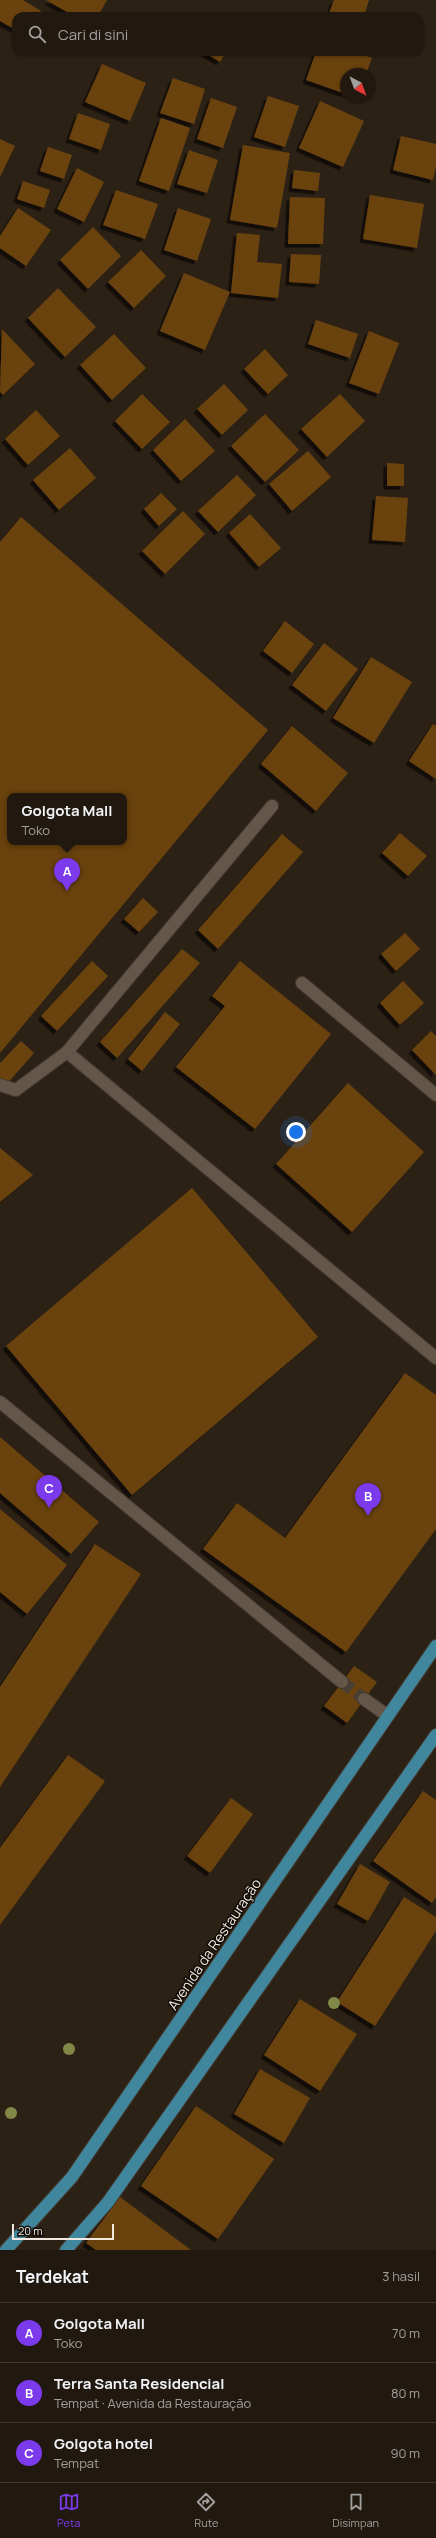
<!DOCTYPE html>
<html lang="id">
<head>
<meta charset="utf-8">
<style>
	:root { --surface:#211910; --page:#292219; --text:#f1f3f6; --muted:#a2a09f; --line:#3e3830; --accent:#7c3aed }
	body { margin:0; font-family:Manrope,sans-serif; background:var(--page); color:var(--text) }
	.compass { position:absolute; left:340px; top:68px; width:36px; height:36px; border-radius:50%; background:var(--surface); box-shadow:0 1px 3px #0004; rotate:139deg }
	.scale { position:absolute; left:12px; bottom:10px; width:102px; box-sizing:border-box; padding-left:4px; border:2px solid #f1e9e1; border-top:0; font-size:11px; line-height:14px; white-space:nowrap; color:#f1e9e1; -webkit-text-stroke:3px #110c07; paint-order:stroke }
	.you { position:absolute; left:296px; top:1132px; width:14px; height:14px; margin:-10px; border:3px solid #fff; border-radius:50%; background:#1a73e8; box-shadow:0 0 0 6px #1a73e833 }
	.badge { display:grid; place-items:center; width:26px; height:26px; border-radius:50%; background:var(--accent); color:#fff; font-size:13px; font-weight:700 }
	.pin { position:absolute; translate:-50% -33px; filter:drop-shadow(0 1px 2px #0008) }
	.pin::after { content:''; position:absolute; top:21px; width:14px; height:12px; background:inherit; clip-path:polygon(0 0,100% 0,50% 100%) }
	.popup { position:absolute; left:7px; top:793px; width:120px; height:52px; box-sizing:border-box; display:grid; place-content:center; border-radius:8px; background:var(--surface); filter:drop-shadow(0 1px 3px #0005); font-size:13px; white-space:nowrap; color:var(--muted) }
	.popup b { font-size:15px; color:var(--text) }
	.popup::after { content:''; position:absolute; left:50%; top:100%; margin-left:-8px; border:8px solid transparent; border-top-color:var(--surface) }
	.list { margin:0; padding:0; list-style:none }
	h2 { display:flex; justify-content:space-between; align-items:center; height:52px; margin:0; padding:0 16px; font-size:17px }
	h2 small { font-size:13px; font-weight:400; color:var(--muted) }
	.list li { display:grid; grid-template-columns:26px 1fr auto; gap:12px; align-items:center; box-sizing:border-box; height:60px; padding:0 16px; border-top:1px solid var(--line) }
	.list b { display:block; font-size:15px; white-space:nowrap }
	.list p { margin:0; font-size:13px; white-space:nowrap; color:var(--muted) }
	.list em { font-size:13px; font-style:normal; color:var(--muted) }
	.icon { flex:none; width:22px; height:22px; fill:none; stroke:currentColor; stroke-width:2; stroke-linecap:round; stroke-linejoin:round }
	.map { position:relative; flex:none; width:436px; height:2250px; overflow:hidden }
	.search { position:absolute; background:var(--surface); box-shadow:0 1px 3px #0004; left:12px; right:12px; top:12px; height:44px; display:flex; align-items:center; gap:10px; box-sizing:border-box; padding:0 14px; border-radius:12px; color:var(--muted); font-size:15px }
	.sheet { height:232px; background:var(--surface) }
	nav { display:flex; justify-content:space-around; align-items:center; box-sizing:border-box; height:56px; border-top:1px solid var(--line); background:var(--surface); font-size:11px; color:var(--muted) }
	nav a { display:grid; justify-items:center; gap:2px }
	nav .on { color:var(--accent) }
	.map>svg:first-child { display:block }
	.building { fill:#6b4311; fill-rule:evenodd; filter:url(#shadow) }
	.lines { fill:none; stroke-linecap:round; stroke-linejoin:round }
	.minor-tunnel { stroke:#4a3f34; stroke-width:12; stroke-dasharray:12 6; stroke-linecap:butt }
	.minor-casing { stroke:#453b33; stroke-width:14 }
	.major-casing { stroke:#453b33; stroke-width:14 }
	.minor { stroke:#645749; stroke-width:12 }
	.major { stroke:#40869c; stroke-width:12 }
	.tree { fill:#828848 }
	.labels { text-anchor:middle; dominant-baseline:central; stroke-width:3; stroke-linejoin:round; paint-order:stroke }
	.street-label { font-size:14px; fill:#f1e9e1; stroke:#110c07 }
</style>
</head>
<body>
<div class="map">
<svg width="436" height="2250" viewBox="0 0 436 2250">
	<defs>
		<filter id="shadow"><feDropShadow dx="-3.5" dy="3.5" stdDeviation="0" flood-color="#0009"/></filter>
	</defs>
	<rect width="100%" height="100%" fill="#2c2115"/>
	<!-- building -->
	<g class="building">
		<polygon points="0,0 23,0 41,11 37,16 16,16 16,30 0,21"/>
		<polygon points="46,0 107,0 98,16 74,16"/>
		<polygon points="334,0 369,0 364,16 328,16"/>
		<polygon points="204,52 226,52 220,62"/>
		<polygon points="316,52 356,52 372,58 366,74 346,74 346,94 306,80"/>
		<polygon points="102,64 146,83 130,121 85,102"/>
		<polygon points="173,78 205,89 194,124 160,113"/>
		<polygon points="268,96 299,106 285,147 254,137"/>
		<polygon points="211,98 237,107 223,148 197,139"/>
		<polygon points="320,101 364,121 343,167 299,148"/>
		<polygon points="78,113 110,124 101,150 69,139"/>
		<polygon points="161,118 190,128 169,191 139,181"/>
		<polygon points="401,136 436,144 436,167 433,180 393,170"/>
		<polygon points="0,139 15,146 0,177"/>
		<polygon points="243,145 290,153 277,228 230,220"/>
		<polygon points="48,147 72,155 64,179 40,171"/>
		<polygon points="189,150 218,160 207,193 177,184"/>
		<polygon points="77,168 104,182 84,222 57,209"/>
		<polygon points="294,170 320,173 318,191 292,188"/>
		<polygon points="23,181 50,190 44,208 17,199"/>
		<polygon points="116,190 158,204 145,239 103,225"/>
		<polygon points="370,195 424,204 417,248 363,239"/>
		<polygon points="290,197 325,198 323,244 288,244"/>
		<polygon points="18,208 51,230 26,266 0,248 0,236"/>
		<polygon points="178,208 211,219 197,261 164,250"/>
		<polygon points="93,227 121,256 88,289 60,260"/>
		<polygon points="237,233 260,235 257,262 282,264 278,298 231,293"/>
		<polygon points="141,250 166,276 134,308 108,282"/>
		<polygon points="291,254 321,255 319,284 289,282"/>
		<polygon points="184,273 230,292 205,350 160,331"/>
		<polygon points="58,288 96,327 65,357 28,318"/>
		<polygon points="316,320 358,334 350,358 308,344"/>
		<polygon points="2,329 35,364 3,395 0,392"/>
		<polygon points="369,331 399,343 379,394 349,383"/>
		<polygon points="114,334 146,368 112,400 80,365"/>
		<polygon points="265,349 288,375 268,394 244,369"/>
		<polygon points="224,384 248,410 222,435 197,409"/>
		<polygon points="142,394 170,422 142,449 115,421"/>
		<polygon points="340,394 365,421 327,457 301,429"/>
		<polygon points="36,410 60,436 28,465 5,439"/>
		<polygon points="265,414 299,450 265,482 231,446"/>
		<polygon points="185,419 215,451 181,481 153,450"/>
		<polygon points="70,448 96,478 59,510 33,480"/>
		<polygon points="308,451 331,477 292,511 269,484"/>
		<polygon points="387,463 404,464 404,486 387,486"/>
		<polygon points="237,475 256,495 218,532 198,511"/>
		<polygon points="161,493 177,509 159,526 144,509"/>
		<polygon points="376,496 408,498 405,542 372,540"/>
		<polygon points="183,511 205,534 165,574 142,551"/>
		<polygon points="250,514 281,548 259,567 229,533"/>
		<path d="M21,517L268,730L0,1053V542ZM10,796H124V842H10Z"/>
		<polygon points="285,621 314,644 292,673 263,651"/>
		<polygon points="324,643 358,669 326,711 292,685"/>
		<polygon points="371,657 412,682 374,743 333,718"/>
		<polygon points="433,724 436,726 436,779 409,761"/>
		<polygon points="292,726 348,773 316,811 261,764"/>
		<polygon points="400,833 427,856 408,876 382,853"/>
		<polygon points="282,834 303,852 218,949 198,930"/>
		<polygon points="143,898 158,912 139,932 124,919"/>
		<polygon points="405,933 420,949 396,971 381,954"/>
		<polygon points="182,949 200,963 117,1058 100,1042"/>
		<polygon points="92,961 108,976 57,1031 41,1016"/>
		<polygon points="240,961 331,1034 255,1129 176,1067 225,1006 212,996"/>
		<polygon points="403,981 424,1003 400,1025 380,1003"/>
		<polygon points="165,1012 180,1024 142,1071 128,1059"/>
		<polygon points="431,1031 436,1036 436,1075 412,1050"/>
		<polygon points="21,1041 34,1053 6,1085 0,1079 0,1063"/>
		<polygon points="348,1083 424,1152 352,1232 276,1164"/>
		<polygon points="0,1148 33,1175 0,1202"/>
		<polygon points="192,1188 318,1337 132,1495 6,1346"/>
		<polygon points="405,1373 436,1395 436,1529 346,1652 203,1549 237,1503 285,1538"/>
		<polygon points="0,1437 99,1522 71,1554 0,1493"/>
		<polygon points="0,1509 67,1565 27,1614 0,1592"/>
		<polygon points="95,1544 141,1574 0,1787 0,1687"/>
		<polygon points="354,1666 377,1682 347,1723 324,1706"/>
		<polygon points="68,1755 105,1781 0,1925 0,1848"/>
		<polygon points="423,1791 436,1800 436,1897 432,1903 373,1861"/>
		<polygon points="231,1798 253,1814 210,1873 187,1856"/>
		<polygon points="360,1864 390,1882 368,1921 337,1904"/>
		<polygon points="404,1897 436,1917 436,1931 375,2026 337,2002"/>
		<polygon points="300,1999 357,2034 320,2091 264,2055"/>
		<polygon points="260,2069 310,2098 284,2143 234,2114"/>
		<polygon points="196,2106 274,2159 218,2239 141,2186"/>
		<polygon points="120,2197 191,2250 96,2250 86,2243"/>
	</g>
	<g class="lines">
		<!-- minor-tunnel -->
		<polyline class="minor-tunnel" points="342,1682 364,1699"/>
		<!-- minor casing -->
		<g class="minor-casing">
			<g id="minor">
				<polyline points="302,983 436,1095"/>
				<polyline points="67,1052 436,1358"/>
				<polyline points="0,1085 16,1090 67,1052 272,806"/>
				<polyline points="0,1402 342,1682"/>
				<polyline points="364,1699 388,1716"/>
			</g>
		</g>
		<!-- major casing -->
		<g class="major-casing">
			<g id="major">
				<polyline points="6,2250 72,2177 436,1646"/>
				<polyline points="66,2250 108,2202 436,1735"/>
			</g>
		</g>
		<!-- minor -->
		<use href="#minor" class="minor"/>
		<!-- major -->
		<use href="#major" class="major"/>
	</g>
	<!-- trees -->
	<g class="tree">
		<circle cx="334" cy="2003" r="6"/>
		<circle cx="69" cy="2049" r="6"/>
		<circle cx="11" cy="2113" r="6"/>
	</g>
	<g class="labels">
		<!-- street labels -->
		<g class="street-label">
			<text transform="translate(214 1944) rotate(-56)">Avenida da Restauração</text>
		</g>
	</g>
</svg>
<svg class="compass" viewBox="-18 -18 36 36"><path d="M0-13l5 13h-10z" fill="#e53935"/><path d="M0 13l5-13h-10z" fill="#a2a09f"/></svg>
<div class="scale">20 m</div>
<div class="you"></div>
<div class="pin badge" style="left:67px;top:891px">A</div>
<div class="popup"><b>Golgota Mall</b>Toko</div>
<div class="pin badge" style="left:368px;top:1516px">B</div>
<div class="pin badge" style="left:49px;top:1508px">C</div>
<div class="search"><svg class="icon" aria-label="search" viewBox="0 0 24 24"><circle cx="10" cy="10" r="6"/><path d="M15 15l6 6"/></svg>Cari di sini</div>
</div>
<section class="sheet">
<h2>Terdekat<small>3 hasil</small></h2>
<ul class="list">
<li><span class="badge">A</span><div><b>Golgota Mall</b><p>Toko</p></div><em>70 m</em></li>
<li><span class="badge">B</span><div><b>Terra Santa Residencial</b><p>Tempat · Avenida da Restauração</p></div><em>80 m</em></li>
<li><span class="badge">C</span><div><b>Golgota hotel</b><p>Tempat</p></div><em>90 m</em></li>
</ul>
</section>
<nav>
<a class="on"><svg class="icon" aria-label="map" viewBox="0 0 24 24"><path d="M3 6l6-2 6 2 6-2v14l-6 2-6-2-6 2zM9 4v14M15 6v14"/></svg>Peta</a>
<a><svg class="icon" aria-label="directions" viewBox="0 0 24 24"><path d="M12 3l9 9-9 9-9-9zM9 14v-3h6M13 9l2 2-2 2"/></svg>Rute</a>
<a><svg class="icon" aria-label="saved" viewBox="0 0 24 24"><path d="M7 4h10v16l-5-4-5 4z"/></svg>Disimpan</a>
</nav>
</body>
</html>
